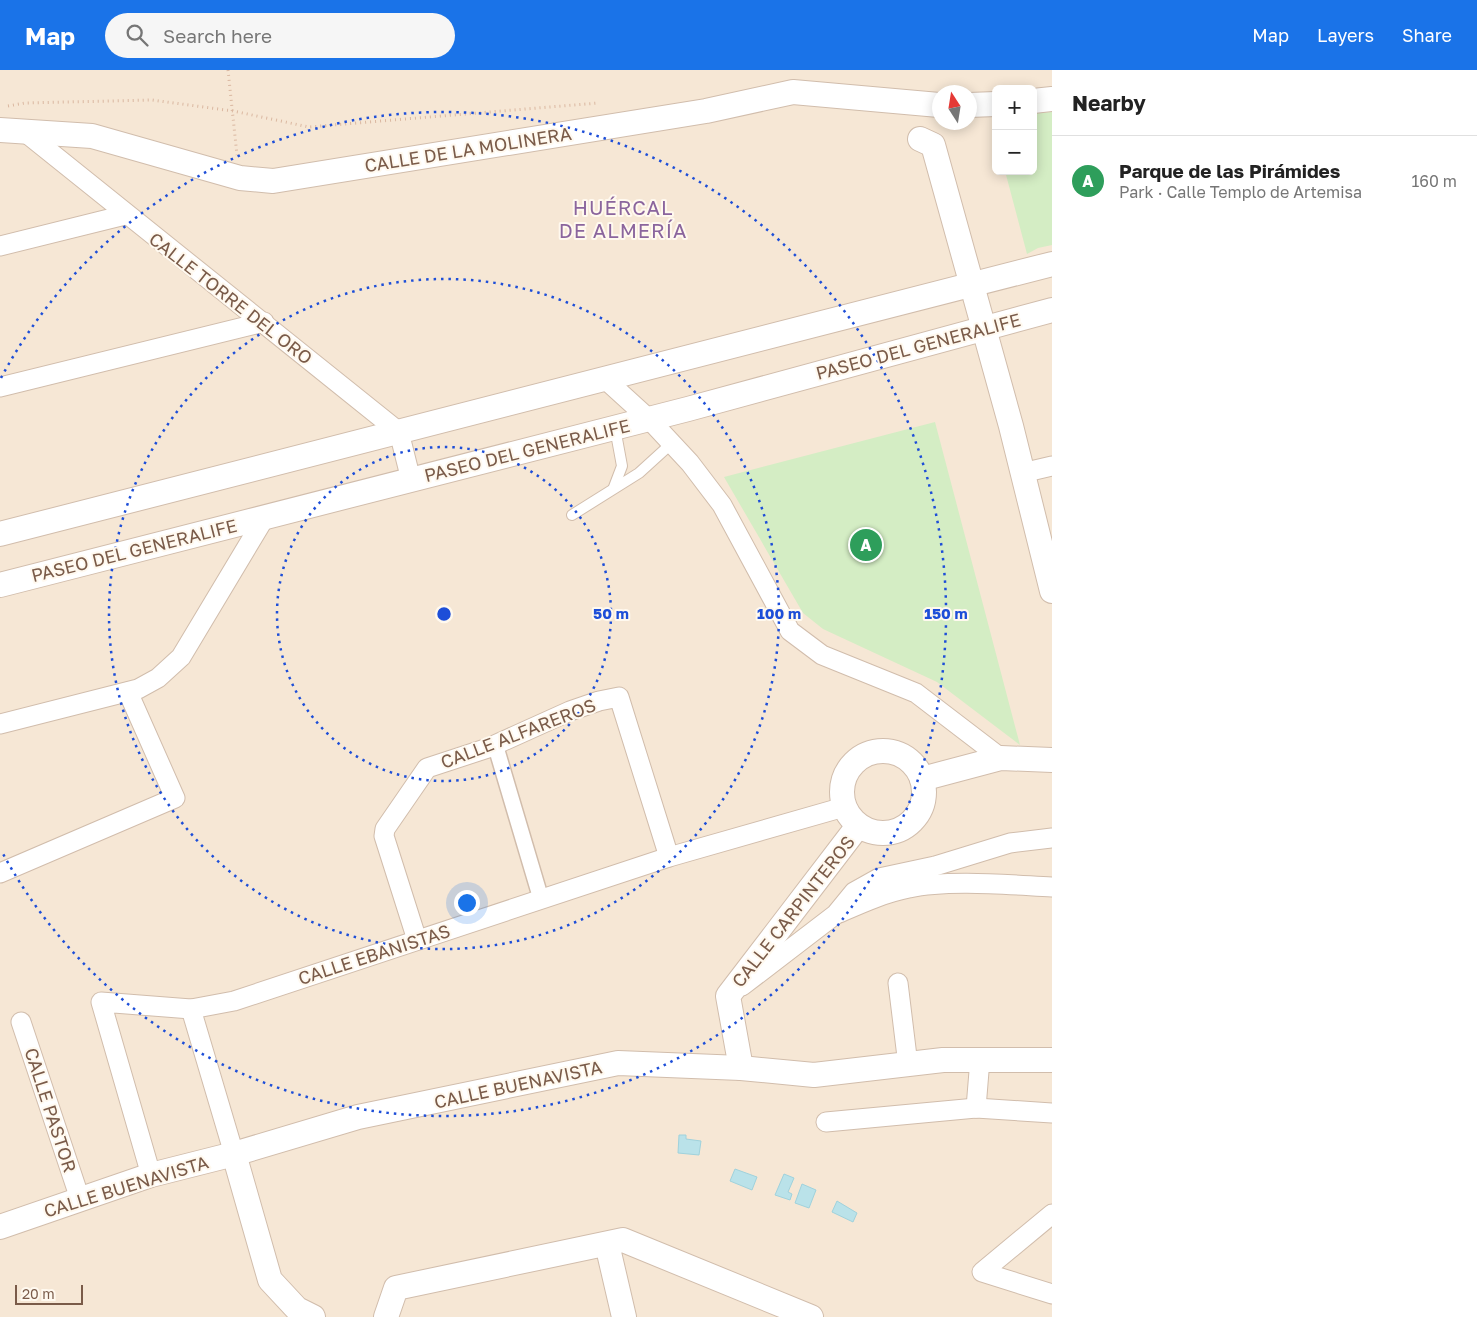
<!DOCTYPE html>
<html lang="en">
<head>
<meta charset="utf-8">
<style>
	:root { --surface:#fff; --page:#f6f6f6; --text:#222; --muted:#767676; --line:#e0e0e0; --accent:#1a73e8 }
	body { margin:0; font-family:"Golos Text",sans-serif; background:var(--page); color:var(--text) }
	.controls { position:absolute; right:15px; top:15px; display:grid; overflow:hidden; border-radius:8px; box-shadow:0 2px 12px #0003 }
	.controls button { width:45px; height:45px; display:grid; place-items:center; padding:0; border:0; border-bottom:1px solid var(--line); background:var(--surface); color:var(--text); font:25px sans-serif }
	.compass { position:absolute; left:932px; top:15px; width:45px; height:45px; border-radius:50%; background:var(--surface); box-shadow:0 2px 12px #0003; rotate:348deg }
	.scale { position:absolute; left:15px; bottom:12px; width:68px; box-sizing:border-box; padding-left:5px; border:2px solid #7a5b49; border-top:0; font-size:14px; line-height:18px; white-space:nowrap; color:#7a5b49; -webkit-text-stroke:4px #fff9ef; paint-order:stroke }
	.you { position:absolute; left:466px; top:832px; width:18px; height:18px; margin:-12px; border:4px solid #fff; border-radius:50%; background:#1a73e8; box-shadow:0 0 0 8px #1a73e833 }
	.badge { display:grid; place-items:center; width:32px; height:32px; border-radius:50%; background:var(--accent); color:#fff; font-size:16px; font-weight:700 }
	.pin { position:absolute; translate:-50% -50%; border:2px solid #fff; box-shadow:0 1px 5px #0006 }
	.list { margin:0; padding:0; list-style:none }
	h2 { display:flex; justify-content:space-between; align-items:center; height:65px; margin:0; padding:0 20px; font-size:21px }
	h2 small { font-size:16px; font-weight:400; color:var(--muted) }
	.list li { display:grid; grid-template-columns:32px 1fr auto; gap:15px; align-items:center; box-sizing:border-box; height:90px; padding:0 20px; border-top:1px solid var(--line) }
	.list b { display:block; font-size:19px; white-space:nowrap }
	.list p { margin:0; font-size:16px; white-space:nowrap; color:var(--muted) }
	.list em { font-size:16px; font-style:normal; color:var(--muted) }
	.icon { flex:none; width:28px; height:28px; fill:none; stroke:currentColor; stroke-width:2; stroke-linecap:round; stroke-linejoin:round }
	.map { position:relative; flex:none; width:1052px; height:1247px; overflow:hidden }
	header { display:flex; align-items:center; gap:30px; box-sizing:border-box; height:70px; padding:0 25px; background:var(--accent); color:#fff }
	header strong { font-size:24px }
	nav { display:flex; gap:28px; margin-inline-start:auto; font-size:18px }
	.search { width:350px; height:45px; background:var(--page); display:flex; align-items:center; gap:12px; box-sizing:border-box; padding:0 18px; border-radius:28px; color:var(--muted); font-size:19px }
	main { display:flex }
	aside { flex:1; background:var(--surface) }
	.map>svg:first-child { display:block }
	.residential { fill:#f6e7d5; fill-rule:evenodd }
	.green { fill:#d4edc4 }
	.water { fill:#bae2e9; stroke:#a0d2dc }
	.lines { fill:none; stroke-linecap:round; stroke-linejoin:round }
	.service-casing { stroke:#d1bdac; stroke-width:12 }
	.pedestrian-casing { stroke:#d1bdac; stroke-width:18 }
	.minor-casing { stroke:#d1bdac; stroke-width:21 }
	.tertiary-casing { stroke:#d1bdac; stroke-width:26 }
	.path { stroke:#dab7a0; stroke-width:3; stroke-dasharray:1 4; stroke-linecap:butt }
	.service { stroke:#fff; stroke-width:10 }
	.pedestrian { stroke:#fff; stroke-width:15 }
	.minor { stroke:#fff; stroke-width:19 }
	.tertiary { stroke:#fff; stroke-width:24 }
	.ring { fill:none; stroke:#1d4ed8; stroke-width:2.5; stroke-dasharray:2.5 5 }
	.labels { text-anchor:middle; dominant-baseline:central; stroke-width:4; stroke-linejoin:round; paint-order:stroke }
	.street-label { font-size:18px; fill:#7a5b49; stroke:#fff9ef }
	.quarter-label { font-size:20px; letter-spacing:1px; fill:#8b659d; stroke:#fff9ef }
	.centre { fill:#1d4ed8; stroke:#fff9ef; stroke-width:2.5 }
	.ring-label { font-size:15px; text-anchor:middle; font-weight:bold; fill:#1d4ed8; stroke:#fff9ef; stroke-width:4; stroke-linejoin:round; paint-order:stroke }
</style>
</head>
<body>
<header>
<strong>Map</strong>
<div class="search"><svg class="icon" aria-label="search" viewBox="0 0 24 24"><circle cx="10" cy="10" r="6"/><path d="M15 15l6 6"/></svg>Search here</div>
<nav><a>Map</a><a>Layers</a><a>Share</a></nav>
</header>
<main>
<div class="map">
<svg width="1052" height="1247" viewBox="0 0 1052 1247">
	<rect width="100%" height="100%" fill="#fef5e8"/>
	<!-- residential -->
	<path class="residential" d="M0,0H1052V1247H0ZM996,19H1033V101H996ZM939,22H969V52H939Z"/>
	<!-- green -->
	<g class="green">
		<polygon points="1052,42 1052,175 1038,178 1027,184 1005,101 1033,101 1033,43"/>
		<polygon points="935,352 1020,675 937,612 823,559 803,543 724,407"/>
	</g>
	<!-- water -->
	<g class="water">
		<polygon points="679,1065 686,1065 686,1069 701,1071 699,1085 678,1083"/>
		<polygon points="735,1099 757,1107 752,1120 730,1111"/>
		<polygon points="784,1104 794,1108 788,1122 792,1124 790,1130 775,1125"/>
		<polygon points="802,1114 816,1120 809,1138 795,1133"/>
		<polygon points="837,1131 857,1143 853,1152 832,1142"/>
	</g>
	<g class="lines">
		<!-- service casing -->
		<g class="service-casing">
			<g id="service">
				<polyline points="614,417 622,396 615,358"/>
				<polyline points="572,445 639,403 672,373"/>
			</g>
		</g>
		<!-- pedestrian casing -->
		<g class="pedestrian-casing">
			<polyline id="pedestrian" points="495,674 541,829"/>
		</g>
		<!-- minor casing -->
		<g class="minor-casing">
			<g id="minor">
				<polyline points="25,62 399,362 411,410"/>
				<polyline points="0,176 125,145"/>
				<polyline points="605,309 649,349 690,393 722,435 790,561 822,585 916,623 1001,688"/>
				<polyline points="0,317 264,252"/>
				<polyline points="1022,403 1052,396"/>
				<polyline points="0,654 138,619 158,608 181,587 265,447"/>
				<polyline points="0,803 175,728 128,622"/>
				<path d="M839,843C862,833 884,823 909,818C948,809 1011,815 1052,817"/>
				<polyline points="417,870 384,766 385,759 427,698 488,678 570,641 599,631 619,627 669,787"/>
				<polyline points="898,913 908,995"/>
				<polyline points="742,916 836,844 854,822 879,808 935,796 1010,773 1052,768"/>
				<polyline points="191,939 234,1084"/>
				<polyline points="21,952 80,1129"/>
				<polyline points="976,1038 980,989"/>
				<polyline points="826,1052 976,1038 1052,1043"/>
				<polyline points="151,1105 101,932 191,939 234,931 669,787 844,737"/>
				<polyline points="1052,1144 982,1202 1052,1224"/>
			</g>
		</g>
		<!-- tertiary casing -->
		<g class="tertiary-casing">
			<g id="tertiary">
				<polyline points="1033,31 1052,29"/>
				<polyline points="969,35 996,34"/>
				<polyline points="0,60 92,66 240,108 273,111 706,41 793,22 939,35"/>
				<polyline points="920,69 933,75 1011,356 1052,521"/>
				<polyline points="0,464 1052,194"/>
				<polyline points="0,515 688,339 1052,240"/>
				<circle cx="883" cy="722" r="41"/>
				<polyline points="922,709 1001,688 1052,690"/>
				<polyline points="741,998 728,926 858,756"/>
				<polyline points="234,1084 270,1210 297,1239 313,1247"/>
				<polyline points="0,1157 151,1105 234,1084 358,1047 618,993 741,998 814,1005 943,990 1052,990"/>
				<polyline points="607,1174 624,1247"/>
				<polyline points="386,1247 396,1218 623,1170 811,1247"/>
			</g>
		</g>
		<!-- path -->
		<g class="path">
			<polyline points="228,0 237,85"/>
			<polyline points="8,36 25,33 152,30 233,41 309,57 598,33"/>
		</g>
		<!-- service -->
		<use href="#service" class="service"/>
		<!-- pedestrian -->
		<use href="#pedestrian" class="pedestrian"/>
		<!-- minor -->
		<use href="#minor" class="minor"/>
		<!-- tertiary -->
		<use href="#tertiary" class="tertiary"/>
	</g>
	<!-- distance rings -->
	<g class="ring">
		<circle cx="444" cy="544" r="167"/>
		<circle cx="444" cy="544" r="335"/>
		<path d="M1 308A502 502 0 1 1 1 780"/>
	</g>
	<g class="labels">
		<!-- street labels -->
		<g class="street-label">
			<text transform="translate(468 79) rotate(-9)">CALLE DE LA MOLINERA</text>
			<text transform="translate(231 228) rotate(38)">CALLE TORRE DEL ORO</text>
			<text transform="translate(918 276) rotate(-15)">PASEO DEL GENERALIFE</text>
			<text transform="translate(527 380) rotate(-14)">PASEO DEL GENERALIFE</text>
			<text transform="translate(134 480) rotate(-14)">PASEO DEL GENERALIFE</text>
			<text transform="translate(518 663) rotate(-21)">CALLE ALFAREROS</text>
			<text transform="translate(793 841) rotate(-52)">CALLE CARPINTEROS</text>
			<text transform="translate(374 884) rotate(-18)">CALLE EBANISTAS</text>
			<text transform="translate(518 1014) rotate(-12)">CALLE BUENAVISTA</text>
			<text transform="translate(51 1040) rotate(72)">CALLE PASTOR</text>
			<text transform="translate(126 1116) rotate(-17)">CALLE BUENAVISTA</text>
		</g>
		<!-- quarter labels -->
		<g class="quarter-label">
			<text x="623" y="137">HUÉRCAL<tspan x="623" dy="23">DE ALMERÍA</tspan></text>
		</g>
	</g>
	<circle cx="444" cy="544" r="8" class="centre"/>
	<g class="ring-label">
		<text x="611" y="549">50 m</text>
		<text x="779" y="549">100 m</text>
		<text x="946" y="549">150 m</text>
	</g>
</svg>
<div class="controls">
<button>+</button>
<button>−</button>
</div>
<svg class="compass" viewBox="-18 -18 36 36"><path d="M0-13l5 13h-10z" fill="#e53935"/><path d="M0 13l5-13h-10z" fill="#767676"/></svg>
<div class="scale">20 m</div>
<div class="you"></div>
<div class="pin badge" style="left:866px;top:475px;background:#2e9e5b">A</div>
</div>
<aside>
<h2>Nearby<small></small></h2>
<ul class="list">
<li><span class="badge" style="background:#2e9e5b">A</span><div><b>Parque de las Pirámides</b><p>Park · Calle Templo de Artemisa</p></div><em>160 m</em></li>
</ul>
</aside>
</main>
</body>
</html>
